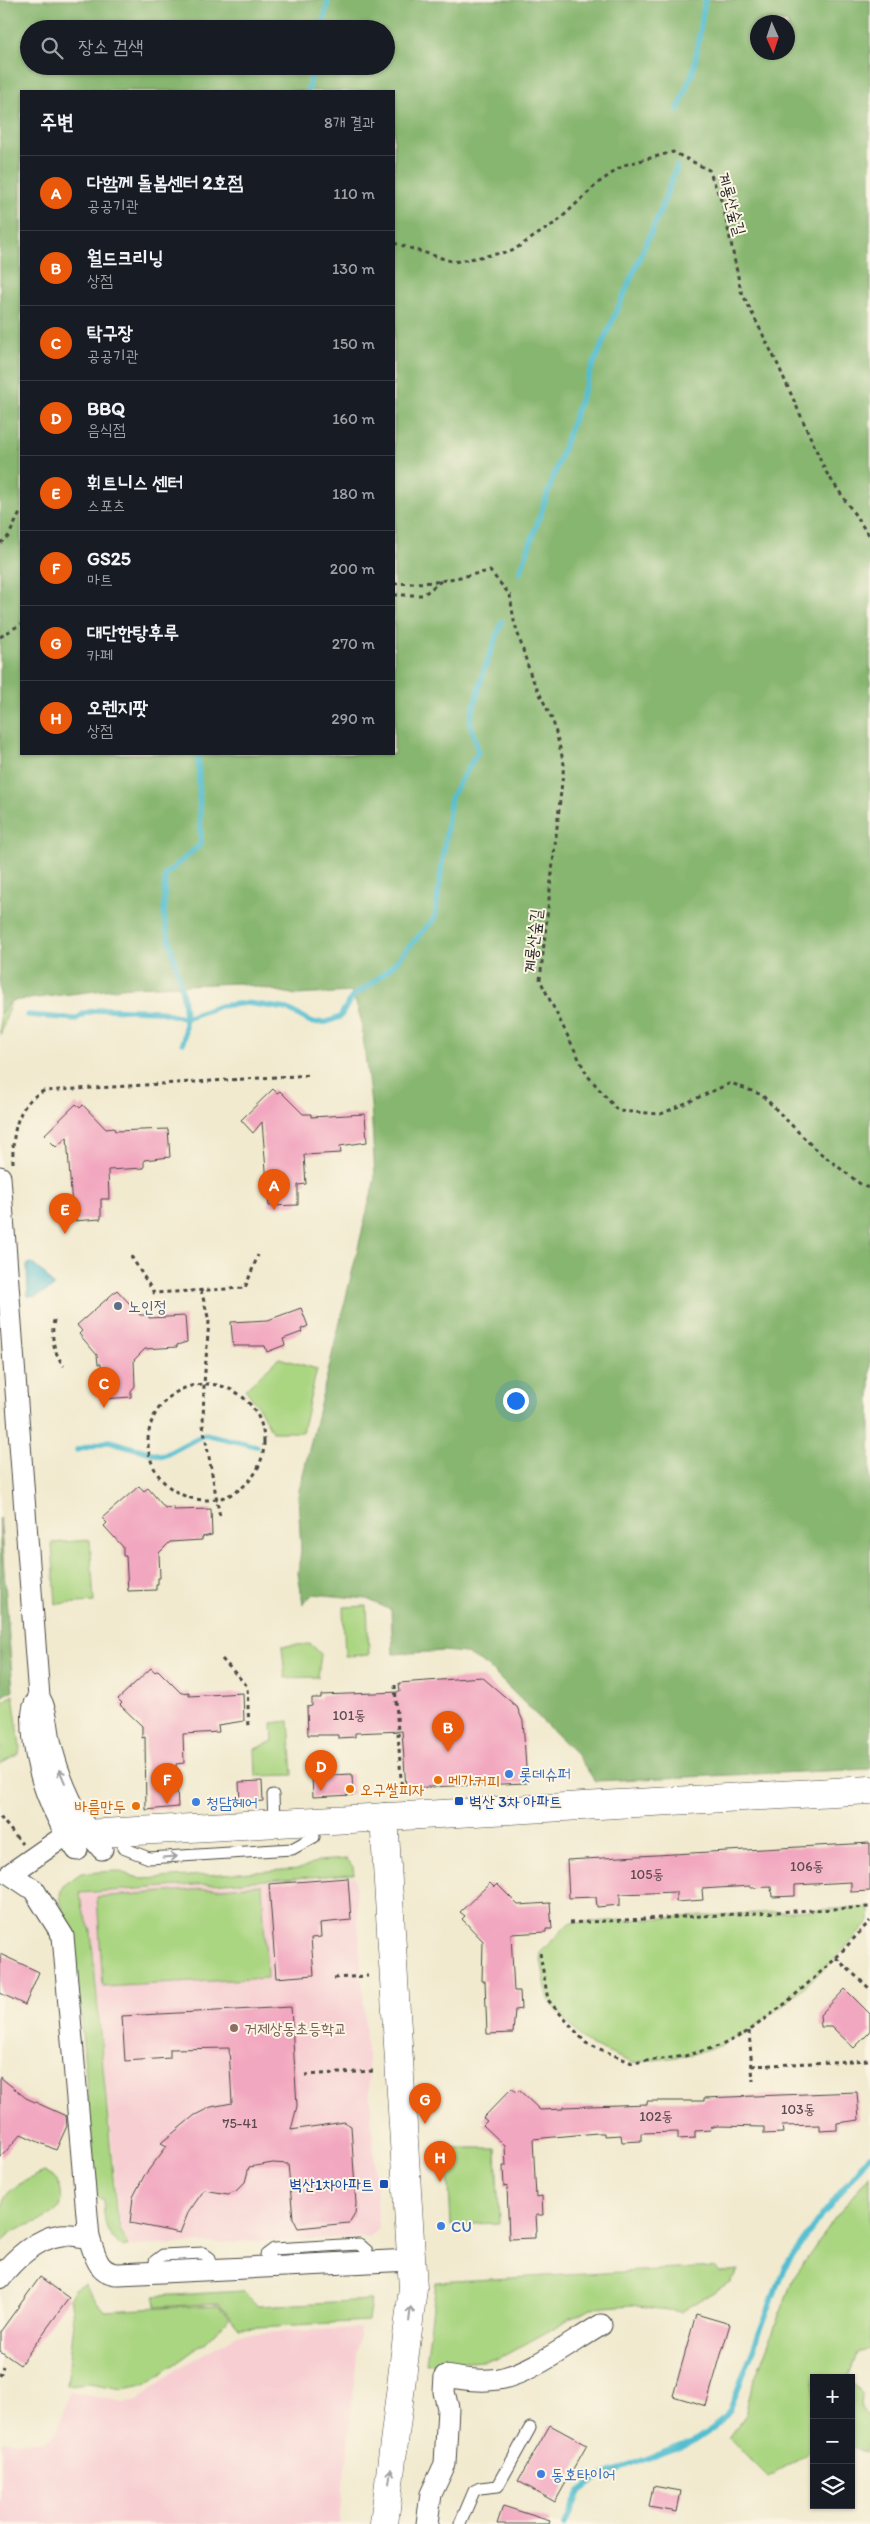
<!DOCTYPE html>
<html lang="ko">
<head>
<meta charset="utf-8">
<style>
	:root { --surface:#171b24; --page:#20242c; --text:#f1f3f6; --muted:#9ea1a6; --line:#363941; --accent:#ea580c }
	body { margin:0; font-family:Itim,"Poor Story",sans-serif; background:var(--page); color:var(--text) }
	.controls { position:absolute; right:15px; bottom:15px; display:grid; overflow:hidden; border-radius:0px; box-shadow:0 1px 4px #0004 }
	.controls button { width:45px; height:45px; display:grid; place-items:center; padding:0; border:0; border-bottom:1px solid var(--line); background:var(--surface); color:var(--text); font:25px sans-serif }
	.compass { position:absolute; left:750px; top:15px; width:45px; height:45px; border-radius:50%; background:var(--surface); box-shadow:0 1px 4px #0004; rotate:177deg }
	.you { position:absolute; left:515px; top:1400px; width:18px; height:18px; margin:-12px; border:4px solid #fff; border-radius:50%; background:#1a73e8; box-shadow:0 0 0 8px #1a73e833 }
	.badge { display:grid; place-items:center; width:32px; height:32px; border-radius:50%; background:var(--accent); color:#fff; font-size:16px; font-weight:700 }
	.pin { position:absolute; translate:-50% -41px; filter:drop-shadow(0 1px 2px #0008) }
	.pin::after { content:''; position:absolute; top:26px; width:18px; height:15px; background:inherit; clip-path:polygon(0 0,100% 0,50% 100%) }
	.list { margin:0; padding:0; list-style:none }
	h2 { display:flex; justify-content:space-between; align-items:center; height:65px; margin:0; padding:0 20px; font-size:21px }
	h2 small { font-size:16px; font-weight:400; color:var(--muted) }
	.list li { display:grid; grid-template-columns:32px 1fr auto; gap:15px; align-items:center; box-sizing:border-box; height:75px; padding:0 20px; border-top:1px solid var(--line) }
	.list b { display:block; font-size:19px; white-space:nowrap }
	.list p { margin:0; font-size:16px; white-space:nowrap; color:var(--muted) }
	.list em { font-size:16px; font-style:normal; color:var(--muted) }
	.icon { flex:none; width:28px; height:28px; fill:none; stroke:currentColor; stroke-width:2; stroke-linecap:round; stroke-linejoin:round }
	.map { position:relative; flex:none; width:870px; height:2524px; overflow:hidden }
	.search { position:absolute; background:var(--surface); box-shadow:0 1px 4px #0004; left:20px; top:20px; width:375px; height:55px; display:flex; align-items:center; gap:12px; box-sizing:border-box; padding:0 18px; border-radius:28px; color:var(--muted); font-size:19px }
	.panel { position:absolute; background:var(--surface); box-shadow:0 1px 4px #0004; left:20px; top:90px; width:375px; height:665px; border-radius:0px }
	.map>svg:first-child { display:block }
	.built { fill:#f7cfd3 }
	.green { fill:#aad581; stroke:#6a8056 }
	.forest { fill:#87b66f; stroke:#59704d; fill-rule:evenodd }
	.water { fill:#53bed0; stroke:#3f747e }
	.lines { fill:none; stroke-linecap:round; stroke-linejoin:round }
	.stream { stroke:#53bed0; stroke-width:5.5 }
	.building { fill:#f2a7c0 }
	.service-casing { stroke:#494844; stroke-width:13 }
	.minor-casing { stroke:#494844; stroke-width:23 }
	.tertiary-casing { stroke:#494844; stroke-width:29 }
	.path { stroke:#494844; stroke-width:3; stroke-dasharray:4 4; stroke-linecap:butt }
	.service { stroke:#fff; stroke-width:11 }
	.minor { stroke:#fff; stroke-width:21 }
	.tertiary { stroke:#fff; stroke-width:28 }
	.oneway { stroke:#a0a0a0 }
	.service-dot { fill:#5c6f8a; stroke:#fcf5e5; stroke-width:2 }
	.shop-dot { fill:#3f7fe0; stroke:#fcf5e5; stroke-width:2 }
	.food-dot { fill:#e8710a; stroke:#fcf5e5; stroke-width:2 }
	.transit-dot { fill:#1a4fb4; stroke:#fcf5e5; stroke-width:2 }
	.education-dot { fill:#8d6e63; stroke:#fcf5e5; stroke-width:2 }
	.labels { text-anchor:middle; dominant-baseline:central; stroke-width:4; stroke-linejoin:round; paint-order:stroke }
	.number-label { font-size:14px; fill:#5d4a50 }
	.street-label { font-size:16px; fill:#2b2b2b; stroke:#fcf5e5 }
	.service-label { font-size:16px; fill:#4e5e75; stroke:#fcf5e5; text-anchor:start }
	.shop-label { font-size:16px; fill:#366cbe; stroke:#fcf5e5; text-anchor:start }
	.food-label { font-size:16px; fill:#c56008; stroke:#fcf5e5; text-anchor:start }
	.transit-label { font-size:16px; fill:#164399; stroke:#fcf5e5; text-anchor:start }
	.education-label { font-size:16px; fill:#785e54; stroke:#fcf5e5; text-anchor:start }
</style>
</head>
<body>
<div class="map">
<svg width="870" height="2524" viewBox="0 0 870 2524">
	<rect width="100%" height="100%" fill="#fcf5e5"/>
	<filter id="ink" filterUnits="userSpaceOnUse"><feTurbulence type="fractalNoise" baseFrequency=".02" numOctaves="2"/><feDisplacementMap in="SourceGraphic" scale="10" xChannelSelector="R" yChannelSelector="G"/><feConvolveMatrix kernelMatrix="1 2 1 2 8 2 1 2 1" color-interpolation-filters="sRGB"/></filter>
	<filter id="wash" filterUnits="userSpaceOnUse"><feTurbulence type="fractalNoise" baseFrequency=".0096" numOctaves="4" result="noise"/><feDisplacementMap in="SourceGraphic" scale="20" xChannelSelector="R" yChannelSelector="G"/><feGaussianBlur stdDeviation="1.12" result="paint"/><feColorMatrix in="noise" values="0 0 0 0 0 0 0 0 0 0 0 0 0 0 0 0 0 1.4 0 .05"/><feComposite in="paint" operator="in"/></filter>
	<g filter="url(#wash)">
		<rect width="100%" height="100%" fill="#f1eacf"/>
		<!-- built -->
		<g class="built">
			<polygon points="355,1876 379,2229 369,2237 130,2246 121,2229 118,2212 92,1931 82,1909 81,1894"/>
			<polygon points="360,2328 339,2524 0,2524 2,2441 43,2442 57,2432 69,2392 124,2402 138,2400 178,2368 239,2334"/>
		</g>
		<!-- green -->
		<g class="green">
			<polygon points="10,1002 10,1005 0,1036 0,1014"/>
			<polygon points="279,1358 317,1369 302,1432 272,1432 260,1409 245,1389"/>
			<polygon points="90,1540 94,1602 56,1604 52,1543"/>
			<polygon points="367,1606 369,1655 345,1656 343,1607"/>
			<polygon points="311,1644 321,1654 318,1677 285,1678 282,1646"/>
			<polygon points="13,1695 20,1747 19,1754 0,1764 0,1704"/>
			<polygon points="289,1721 293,1775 256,1776 255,1749 273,1741 272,1723"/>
			<path d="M347,1859L353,1867L354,1874L80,1893L82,1909L91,1931L116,2211L120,2229L128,2246L122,2247C104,2232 105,2223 103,2201L97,2197L73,1933L62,1911L60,1894L63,1886L81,1873L117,1871L142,1879L299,1869L318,1861Z"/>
			<polygon points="262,1885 267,1978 103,1987 97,1897"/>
			<polygon points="870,1907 870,1921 834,1960 786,2003 749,2031 722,2045 685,2056 632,2063 586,2043 548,2000 540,1953 569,1923"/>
			<polygon points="447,2148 496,2148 499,2223 451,2225"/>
			<path d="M44,2172C53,2176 59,2181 61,2191C65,2219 33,2221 15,2231C10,2234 5,2239 0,2243C0,2195 0,2192 44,2172Z"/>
			<polygon points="870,2174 870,2348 857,2354 848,2378 814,2378 814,2446 805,2456 768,2477 729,2438 745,2415 751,2389 793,2279 834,2219"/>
			<polygon points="714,2267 719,2272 738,2270 730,2282 681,2312 632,2305 590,2308 498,2359 426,2364 436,2282"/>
			<polygon points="84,2284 104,2311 219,2305 229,2318 206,2342 145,2385 122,2389 89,2383 67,2385 74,2323 70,2297 75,2289"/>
			<polygon points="243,2291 258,2306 371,2300 368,2321 239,2328 219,2303 156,2307 155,2296"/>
			<polygon points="851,2381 862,2393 861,2409 870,2419 870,2437 866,2452 851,2447"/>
		</g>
		<!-- forest -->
		<g class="forest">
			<path d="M0,0H870V1769L595,1781L577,1755L487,1666L465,1653L444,1651L393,1654L391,1610L367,1599L313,1594L303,1604L298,1573L301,1550L298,1495L375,1178L371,1105L361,1019L352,992L296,995L239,983L130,987L11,1001L0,1014ZM758,22H788V52H758ZM29,29H386V66H29ZM21,91H394V754H21Z"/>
			<polygon points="0,1518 13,1690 0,1698"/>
		</g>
		<!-- water -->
		<polygon class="water" points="31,1263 45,1274 54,1287 35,1297 28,1296 27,1264"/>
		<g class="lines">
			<!-- stream -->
			<g class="stream">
				<polyline points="322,29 328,0"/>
				<polyline points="308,91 314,66"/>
				<polyline points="678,110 694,68 705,0"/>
				<polyline points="520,573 590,372 659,214 677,166"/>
				<polyline points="28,1015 76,1019 85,1013 104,1009 157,1011 185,1018 220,1006 247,1003 287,1009 313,1023 327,1022 340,1017 352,997 374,982 393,965 435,918 451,797 478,752 470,721 484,670 502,622"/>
				<path d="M183,1043C191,1002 173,961 165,921C163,907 165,890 165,875L201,844L198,754"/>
				<polyline points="77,1450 109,1441 163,1456 205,1434 256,1446"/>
				<polyline points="565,2524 579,2492 603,2475 694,2441 713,2428 729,2412 784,2268 817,2222 870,2155"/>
			</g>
		</g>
		<g id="blocks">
			<!-- building -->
			<g class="building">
				<polygon points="273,1089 277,1093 280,1091 303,1114 311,1114 311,1117 365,1114 367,1142 340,1146 341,1153 304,1155 306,1184 298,1185 298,1205 269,1206 262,1122 253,1133 241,1120"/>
				<polygon points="76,1104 80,1108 83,1105 106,1129 114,1128 115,1131 168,1129 170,1157 144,1160 144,1168 108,1170 109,1199 101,1199 101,1219 73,1221 67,1137 56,1147 44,1135"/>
				<polygon points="117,1290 140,1315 149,1315 149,1318 185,1316 187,1342 177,1345 177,1347 145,1349 134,1360 135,1386 131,1391 131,1397 102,1399 101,1364 98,1364 97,1355 79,1334 82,1331 77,1325"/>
				<polygon points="301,1308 308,1326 301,1329 302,1332 283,1339 285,1345 267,1352 265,1346 233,1346 231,1322 268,1320"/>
				<polygon points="139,1486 144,1491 148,1488 165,1508 174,1507 174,1510 211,1509 212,1535 202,1537 202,1540 170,1542 159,1553 160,1578 158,1578 158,1584 156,1584 156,1590 128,1591 126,1556 123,1556 123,1547 104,1526 107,1523 102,1518"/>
				<polygon points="151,1668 155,1672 158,1670 181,1693 189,1692 189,1696 243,1693 244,1721 218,1725 219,1732 183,1734 184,1763 176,1764 178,1807 146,1810 145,1737 142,1738 142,1726 120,1705 122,1703 118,1699"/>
				<polygon points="482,1677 517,1707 523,1721 527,1783 406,1788 402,1731 355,1733 355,1737 338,1738 338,1735 308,1735 307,1707 312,1706 312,1698 321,1698 321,1695 400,1692 399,1683"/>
				<polygon points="352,1774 353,1795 313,1797 312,1776"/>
				<polygon points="262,1781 263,1801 240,1803 239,1782"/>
				<polygon points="870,1843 870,1891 851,1892 851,1882 795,1885 795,1896 772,1897 771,1887 750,1888 750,1886 702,1889 703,1900 676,1902 676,1892 620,1894 620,1905 597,1907 596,1897 569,1898 567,1860"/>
				<polygon points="348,1878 351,1920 320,1923 321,1937 311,1938 314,1975 276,1978 269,1884"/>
				<polygon points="490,1883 494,1887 497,1884 518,1905 550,1903 552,1929 546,1929 546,1932 511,1934 514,1991 520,1991 521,2009 515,2010 513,2033 487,2034 485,1981 482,1981 483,1941 462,1919 465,1916 460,1912"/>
				<polygon points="0,1954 39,1972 25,2005 0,1993"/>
				<polygon points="845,1989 870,2014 870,2032 854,2048 832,2027 821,2027 820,2015"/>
				<polygon points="291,2007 297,2106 291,2130 344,2122 351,2126 356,2204 355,2213 349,2223 298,2228 293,2218 288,2164 273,2163 249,2167 245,2182 236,2191 228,2194 204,2190 188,2213 180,2233 130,2223 133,2197 144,2176 167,2146 161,2143 195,2115 211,2107 232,2103 229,2048 170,2049 170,2058 125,2061 122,2016"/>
				<polygon points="0,2077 26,2098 66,2116 67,2126 56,2150 21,2134 0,2158"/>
				<polygon points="512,2088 516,2093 519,2090 540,2110 563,2109 563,2107 647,2104 647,2101 704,2101 704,2098 857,2092 859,2120 837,2123 837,2130 820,2131 820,2125 782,2126 783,2133 764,2134 764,2127 717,2126 710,2128 711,2130 695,2131 695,2138 678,2139 678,2132 641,2133 641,2141 622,2142 621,2135 604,2136 604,2133 597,2133 533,2139 536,2197 542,2196 543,2215 536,2215 537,2231 535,2232 535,2238 509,2239 507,2186 504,2187 503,2166 506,2166 505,2146 483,2125 487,2121 483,2118"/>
				<polygon points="40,2277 69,2298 20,2365 0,2351 0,2332"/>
				<polygon points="696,2314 730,2324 706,2406 673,2396"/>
				<polygon points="550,2425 587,2445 555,2502 518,2481"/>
				<polygon points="653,2486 681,2491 677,2512 649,2507"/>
				<polygon points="503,2506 550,2521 549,2524 497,2524"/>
			</g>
		</g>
	</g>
	<g filter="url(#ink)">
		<use href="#blocks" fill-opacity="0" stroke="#494844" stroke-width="1"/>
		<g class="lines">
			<!-- service casing -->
			<g class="service-casing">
				<g id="service">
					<polyline points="273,1795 274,1823"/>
					<polyline points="123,1848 149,1858 292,1849 314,1837"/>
					<polyline points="266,2255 274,2249 359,2244 367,2251"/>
					<polyline points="155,2261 163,2255 203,2253 210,2258"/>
					<polyline points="460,2524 474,2491 480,2488 498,2486 530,2428"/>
				</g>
			</g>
			<!-- minor casing -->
			<g class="minor-casing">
				<g id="minor">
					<path d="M0,1177L39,1697C48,1712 47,1728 51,1745C59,1780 78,1822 102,1849"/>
					<path d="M35,1704C31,1712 33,1722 33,1731C36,1773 52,1815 77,1850"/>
					<path d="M66,1835L10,1874L34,1890L63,1936L89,2238C95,2254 97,2274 119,2274L411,2260"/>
					<path d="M0,2278C13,2260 37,2238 61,2235C70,2234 80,2236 89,2238"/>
					<path d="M427,2524L431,2494L445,2464L448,2408L444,2392L445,2376C463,2379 480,2382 499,2379C531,2373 572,2342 601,2325"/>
				</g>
			</g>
			<!-- tertiary casing -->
			<g class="tertiary-casing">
				<g id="tertiary">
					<polyline points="66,1835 870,1790"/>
					<polyline points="384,2524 413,2288 384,1817"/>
				</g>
			</g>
			<!-- path -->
			<g class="path">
				<polyline points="394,243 454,262 512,251 558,221 598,183 624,165 673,152 709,170 723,205 741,291 778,365 826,472 870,537"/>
				<polyline points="0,543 8,537 21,511"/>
				<polyline points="394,584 435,582 490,571 510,595 514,621 531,676 553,721 564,764 540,980 587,1075 618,1111 661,1114 731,1083 762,1095 815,1149 863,1186 870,1188"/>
				<polyline points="394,595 423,595 441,581"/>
				<polyline points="0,637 21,624"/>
				<path d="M13,1163C12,1135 16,1103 44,1091L311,1075"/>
				<polyline points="131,1256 154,1293 245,1288 258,1255"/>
				<polyline points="201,1290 209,1321 204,1384 203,1425 220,1517"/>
				<path d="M54,1320C51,1337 53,1352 64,1366"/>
				<circle cx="206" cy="1442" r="58"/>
				<polyline points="222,1659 247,1686 249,1728"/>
				<polyline points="395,1685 402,1795"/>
				<polyline points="0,1817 22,1844"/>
				<polyline points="569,1923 870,1907"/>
				<polyline points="540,1953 548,2000 586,2043 632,2063 685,2056 722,2045 749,2031 786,2003 834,1960 870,1921"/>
				<polyline points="836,1958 870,1989"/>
				<polyline points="334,1978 368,1976"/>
				<polyline points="749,2031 753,2081"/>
				<polyline points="752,2066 870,2060"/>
				<polyline points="305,2075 373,2071"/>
				<polyline points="0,2376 3,2366"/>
			</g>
			<!-- service -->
			<use href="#service" class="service"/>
			<!-- minor -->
			<use href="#minor" class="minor"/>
			<!-- tertiary -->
			<use href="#tertiary" class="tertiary"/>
		</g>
		<!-- one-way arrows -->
		<defs><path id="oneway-shaft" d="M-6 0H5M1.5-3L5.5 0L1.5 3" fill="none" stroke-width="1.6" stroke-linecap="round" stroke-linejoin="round" transform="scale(1.25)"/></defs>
		<g class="oneway">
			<use href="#oneway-shaft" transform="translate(62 1776) rotate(-113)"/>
			<use href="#oneway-shaft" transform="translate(170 1857) rotate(-4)"/>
			<use href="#oneway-shaft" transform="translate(410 2314) rotate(-83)"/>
			<use href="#oneway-shaft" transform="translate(390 2476) rotate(-83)"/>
		</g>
	</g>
	<!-- markers -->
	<circle class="service-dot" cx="118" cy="1306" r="5"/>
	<g class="shop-dot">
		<circle cx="509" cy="1774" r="5"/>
		<circle cx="196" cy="1802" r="5"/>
		<circle cx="441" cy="2226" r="5"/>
		<circle cx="541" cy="2474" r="5"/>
	</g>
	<g class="food-dot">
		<circle cx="438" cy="1780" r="5"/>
		<circle cx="350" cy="1789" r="5"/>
		<circle cx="136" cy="1806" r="5"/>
	</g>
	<g class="transit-dot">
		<rect x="454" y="1796" width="10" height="10" rx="2.5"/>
		<rect x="379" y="2179" width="10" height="10" rx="2.5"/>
	</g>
	<circle class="education-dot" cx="234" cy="2028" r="5"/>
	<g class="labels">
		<!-- number labels -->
		<g class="number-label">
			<text x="349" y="1715">101동</text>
			<text x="807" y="1866">106동</text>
			<text x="647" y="1874">105동</text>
			<text x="798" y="2109">103동</text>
			<text x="656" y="2116">102동</text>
			<text x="240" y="2123">75-41</text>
		</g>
		<!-- street labels -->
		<g class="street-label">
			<text transform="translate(732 204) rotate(74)">계룡산숲길</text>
			<text transform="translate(533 941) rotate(-84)">계룡산숲길</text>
		</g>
		<!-- service labels -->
		<g class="service-label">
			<text x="128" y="1306">노인정</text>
		</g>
		<!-- shop labels -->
		<g class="shop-label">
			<text x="519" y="1774">롯데슈퍼</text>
			<text x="206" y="1802">청담헤어</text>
			<text x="451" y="2226">CU</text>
			<text x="551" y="2474">동호타이어</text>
		</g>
		<!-- food labels -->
		<g class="food-label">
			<text x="448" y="1780">메가커피</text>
			<text x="360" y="1789">오구쌀피자</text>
			<text x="126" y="1806" text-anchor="end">바름만두</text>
		</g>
		<!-- transit labels -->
		<g class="transit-label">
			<text x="469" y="1801">벽산 3차 아파트</text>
			<text x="374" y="2184" text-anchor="end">벽산1차아파트</text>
		</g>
		<!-- education labels -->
		<g class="education-label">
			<text x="244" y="2028">거제상동초등학교</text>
		</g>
	</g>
</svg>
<div class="controls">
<button>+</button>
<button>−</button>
<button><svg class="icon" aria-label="layers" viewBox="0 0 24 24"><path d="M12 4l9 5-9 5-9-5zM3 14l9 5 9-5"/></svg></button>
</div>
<svg class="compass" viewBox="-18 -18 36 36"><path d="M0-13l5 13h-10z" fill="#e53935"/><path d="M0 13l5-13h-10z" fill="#9ea1a6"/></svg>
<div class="you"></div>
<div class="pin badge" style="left:274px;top:1210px">A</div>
<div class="pin badge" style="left:448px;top:1752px">B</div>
<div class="pin badge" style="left:104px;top:1408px">C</div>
<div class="pin badge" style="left:321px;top:1791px">D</div>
<div class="pin badge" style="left:65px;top:1234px">E</div>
<div class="pin badge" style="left:167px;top:1804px">F</div>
<div class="pin badge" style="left:425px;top:2124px">G</div>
<div class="pin badge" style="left:440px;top:2182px">H</div>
<div class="search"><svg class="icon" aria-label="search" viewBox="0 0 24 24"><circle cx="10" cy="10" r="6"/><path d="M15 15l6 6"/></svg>장소 검색</div>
<section class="panel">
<h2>주변<small>8개 결과</small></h2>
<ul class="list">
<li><span class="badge">A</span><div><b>다함께 돌봄센터 2호점</b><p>공공기관</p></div><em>110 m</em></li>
<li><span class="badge">B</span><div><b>월드크리닝</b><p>상점</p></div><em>130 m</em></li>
<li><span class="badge">C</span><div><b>탁구장</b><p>공공기관</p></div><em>150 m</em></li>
<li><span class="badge">D</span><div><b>BBQ</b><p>음식점</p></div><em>160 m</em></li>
<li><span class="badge">E</span><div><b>휘트니스 센터</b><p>스포츠</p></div><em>180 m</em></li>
<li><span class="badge">F</span><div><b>GS25</b><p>마트</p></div><em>200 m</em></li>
<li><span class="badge">G</span><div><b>대단한탕후루</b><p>카페</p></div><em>270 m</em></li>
<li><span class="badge">H</span><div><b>오렌지팟</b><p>상점</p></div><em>290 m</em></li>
</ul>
</section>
</div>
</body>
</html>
